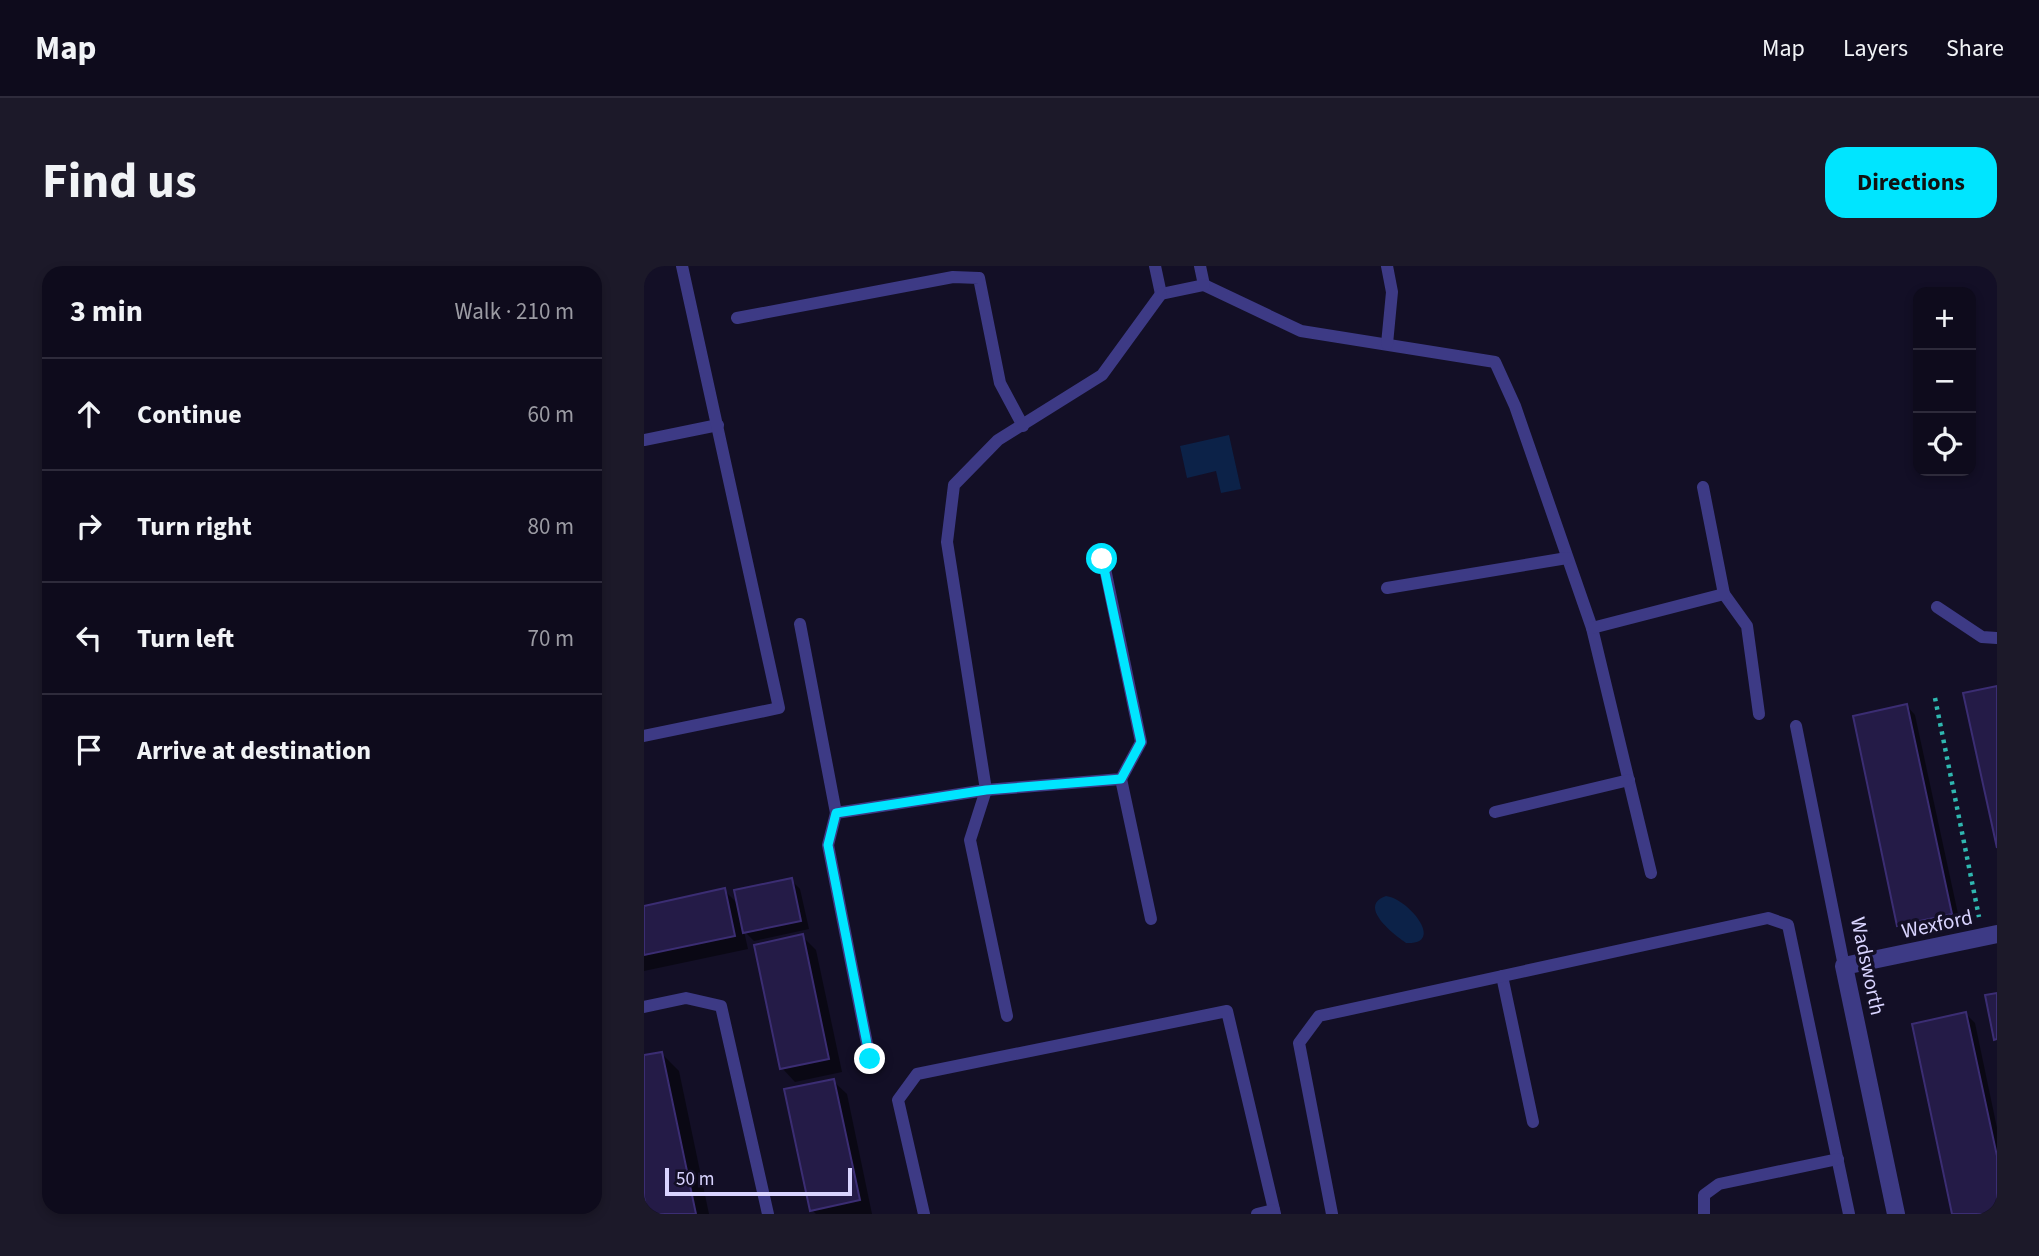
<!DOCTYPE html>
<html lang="en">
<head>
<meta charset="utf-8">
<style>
	:root { --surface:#0e0b1c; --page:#1c1929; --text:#f1f3f6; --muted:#9b9ba3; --line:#2e2b3b; --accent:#00e5ff }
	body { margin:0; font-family:"Source Sans 3",sans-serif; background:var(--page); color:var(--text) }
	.controls { position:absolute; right:21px; top:21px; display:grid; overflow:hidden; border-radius:14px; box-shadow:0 4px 10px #0003 }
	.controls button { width:63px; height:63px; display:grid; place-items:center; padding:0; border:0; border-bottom:2px solid var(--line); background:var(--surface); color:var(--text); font:35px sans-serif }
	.scale { position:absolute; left:21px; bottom:18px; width:187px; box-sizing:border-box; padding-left:7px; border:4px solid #d9d4ff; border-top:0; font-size:19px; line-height:24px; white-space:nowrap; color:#d9d4ff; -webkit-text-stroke:5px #130f26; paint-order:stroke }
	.stop { position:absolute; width:21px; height:21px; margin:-16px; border:5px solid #00e5ff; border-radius:50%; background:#fff }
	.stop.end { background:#00e5ff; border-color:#fff; box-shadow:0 2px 7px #0008 }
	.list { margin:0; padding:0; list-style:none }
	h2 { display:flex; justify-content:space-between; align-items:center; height:91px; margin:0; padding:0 28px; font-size:30px }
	h2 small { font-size:23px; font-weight:400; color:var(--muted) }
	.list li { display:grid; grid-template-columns:46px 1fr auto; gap:21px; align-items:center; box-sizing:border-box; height:112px; padding:0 28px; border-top:2px solid var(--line) }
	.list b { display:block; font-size:26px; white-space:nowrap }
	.list em { font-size:23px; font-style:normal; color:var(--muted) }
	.icon { flex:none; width:38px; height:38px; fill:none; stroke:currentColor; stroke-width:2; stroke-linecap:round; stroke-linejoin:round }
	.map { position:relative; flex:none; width:1353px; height:948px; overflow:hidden; border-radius:21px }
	header { display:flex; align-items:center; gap:42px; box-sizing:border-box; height:98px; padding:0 35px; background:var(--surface); border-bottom:2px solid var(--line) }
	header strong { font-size:33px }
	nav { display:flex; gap:38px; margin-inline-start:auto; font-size:24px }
	.intro { display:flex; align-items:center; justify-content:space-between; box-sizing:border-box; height:168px; padding:0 42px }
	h1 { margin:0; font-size:49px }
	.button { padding:18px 32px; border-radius:21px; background:var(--accent); color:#111; font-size:24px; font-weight:700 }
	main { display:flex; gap:42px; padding:0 42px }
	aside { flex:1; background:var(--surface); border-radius:21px; box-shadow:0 4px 10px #0003 }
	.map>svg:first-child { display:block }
	.water { fill:#0c2248 }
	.shadow { fill:#0007 }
	.building { fill:#241b47; stroke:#3b2d73; stroke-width:2 }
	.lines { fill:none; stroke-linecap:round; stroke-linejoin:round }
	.path { stroke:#2fb8b0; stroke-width:4.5; stroke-dasharray:3.5 5; stroke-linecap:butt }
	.service { stroke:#3d3a85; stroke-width:12 }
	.minor { stroke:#3d3a85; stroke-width:18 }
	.route { stroke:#00e5ff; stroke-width:9 }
	.labels { text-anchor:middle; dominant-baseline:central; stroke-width:7; stroke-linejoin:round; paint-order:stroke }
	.street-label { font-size:21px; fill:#d9d4ff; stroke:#130f26 }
</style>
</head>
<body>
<header>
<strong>Map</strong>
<nav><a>Map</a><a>Layers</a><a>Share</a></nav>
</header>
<div class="intro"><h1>Find us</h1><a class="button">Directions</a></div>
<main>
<aside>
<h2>3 min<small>Walk · 210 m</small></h2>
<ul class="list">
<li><svg class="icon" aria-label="ahead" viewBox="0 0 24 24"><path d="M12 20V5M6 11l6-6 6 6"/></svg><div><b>Continue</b></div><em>60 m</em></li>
<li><svg class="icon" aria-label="right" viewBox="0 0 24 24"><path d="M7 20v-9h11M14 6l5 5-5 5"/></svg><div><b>Turn right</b></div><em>80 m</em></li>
<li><svg class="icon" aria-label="left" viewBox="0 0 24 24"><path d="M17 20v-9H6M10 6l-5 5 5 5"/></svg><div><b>Turn left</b></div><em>70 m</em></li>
<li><svg class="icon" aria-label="arrive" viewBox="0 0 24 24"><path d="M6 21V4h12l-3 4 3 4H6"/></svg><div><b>Arrive at destination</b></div></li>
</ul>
</aside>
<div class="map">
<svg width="1353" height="948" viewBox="0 0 1353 948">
	<rect width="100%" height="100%" fill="#130f26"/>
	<!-- water -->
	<g class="water">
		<polygon points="585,169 597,223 577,227 572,205 543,212 536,180"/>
		<path d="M742,630C765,633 802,679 762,677C749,668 713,640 742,630Z"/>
	</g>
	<!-- shadow -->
	<g class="shadow">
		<polygon points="1263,440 1271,449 1316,657 1264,668 1255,659"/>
		<polygon points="147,614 156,623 165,663 110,675 100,665 104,683 0,705 0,641 80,624 95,639"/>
		<polygon points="158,670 172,684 198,806 151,816 138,802"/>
		<polygon points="1322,748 1331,757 1353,862 1353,948 1310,948"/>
		<polygon points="17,787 35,805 65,948 5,948 0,923 0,791"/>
		<polygon points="189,815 203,828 228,948 172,948 168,944"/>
	</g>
	<!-- building -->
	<g class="building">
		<polygon points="1353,420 1353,582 1319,427"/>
		<polygon points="1263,438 1308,648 1253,660 1209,450"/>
		<polygon points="148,612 157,655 99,667 90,624"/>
		<polygon points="81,622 91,670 0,689 0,640"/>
		<polygon points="159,668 185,793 136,803 110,679"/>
		<polygon points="1353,727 1353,773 1350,774 1341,729"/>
		<polygon points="1322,746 1353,890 1353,948 1308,948 1268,758"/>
		<polygon points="18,786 52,948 4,948 0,931 0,789"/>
		<polygon points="190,813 216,934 166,945 140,823"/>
	</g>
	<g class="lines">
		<!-- path -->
		<polyline class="path" points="1291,432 1335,651"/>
		<!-- service -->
		<g class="service">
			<polyline points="511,0 517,28"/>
			<polyline points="556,0 560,19"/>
			<polyline points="560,19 657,65 851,96 871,140 948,362 1007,607"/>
			<polyline points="517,28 560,19"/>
			<polyline points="93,52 309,11 335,12 356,117 379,160"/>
			<polyline points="743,78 748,26 743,0"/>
			<polyline points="0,174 74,159"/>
			<polyline points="743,322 923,292"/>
			<polyline points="1080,328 1103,360 1115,448"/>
			<polyline points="1293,341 1338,371 1353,372"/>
			<polyline points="156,358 192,547"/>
			<polyline points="948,362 1080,328 1059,221"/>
			<polyline points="1152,460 1200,700"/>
			<polyline points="0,470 135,442 38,0"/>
			<polyline points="477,513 507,653"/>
			<polyline points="851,546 985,514"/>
			<polyline points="858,710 889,856"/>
			<polyline points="0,741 42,732 77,740 124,948"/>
			<polyline points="363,750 326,574 342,524 303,276 310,219 354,174 458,109 517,28"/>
			<polyline points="226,793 184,579 192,547 342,524 477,513 497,476 459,293"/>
			<polyline points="280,948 254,834 273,808 583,745 631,948"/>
			<polyline points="613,948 630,944"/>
			<polyline points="688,948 655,777 675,750 1124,652 1144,659 1205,948"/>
			<polyline points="1060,948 1060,929 1075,918 1194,893"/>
		</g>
		<!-- minor -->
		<polyline class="minor" points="1252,948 1200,700 1353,668"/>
	</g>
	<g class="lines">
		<!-- route -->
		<polyline class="route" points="226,793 184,579 192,547 342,524 477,513 497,476 458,293"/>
	</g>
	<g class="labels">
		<!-- street labels -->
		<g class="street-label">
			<text transform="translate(1293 658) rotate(-12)">Wexford</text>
			<text transform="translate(1224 700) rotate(78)">Wadsworth</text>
		</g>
	</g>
</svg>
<div class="controls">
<button>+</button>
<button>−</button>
<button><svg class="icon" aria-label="locate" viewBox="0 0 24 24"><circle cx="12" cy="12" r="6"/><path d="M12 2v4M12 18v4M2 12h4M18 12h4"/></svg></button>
</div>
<div class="scale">50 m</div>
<div class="stop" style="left:458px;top:293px"></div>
<div class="stop end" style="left:226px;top:793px"></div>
</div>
</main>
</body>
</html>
